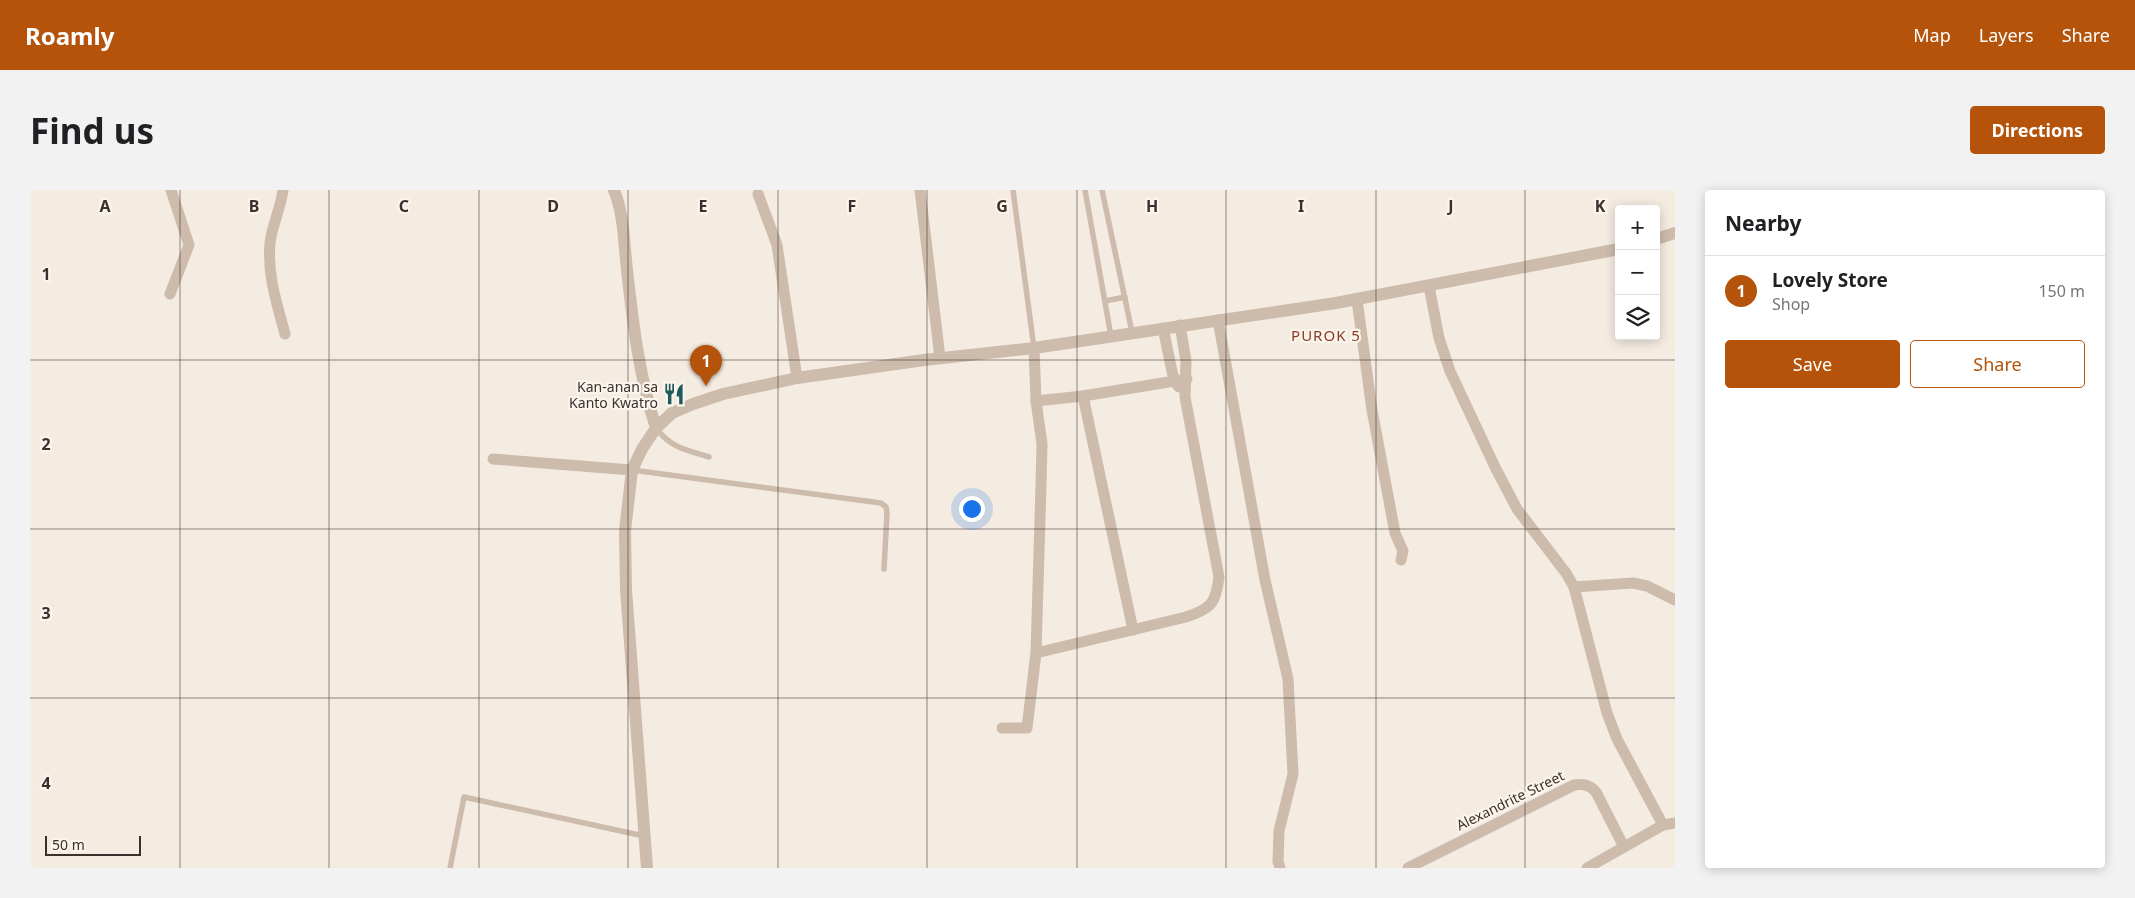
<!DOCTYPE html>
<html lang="en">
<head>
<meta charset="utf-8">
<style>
	:root { --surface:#fff; --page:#f2f2f2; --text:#202124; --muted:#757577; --line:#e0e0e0; --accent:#b45309 }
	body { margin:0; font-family:"Noto Sans",sans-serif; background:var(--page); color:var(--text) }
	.controls { position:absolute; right:15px; top:15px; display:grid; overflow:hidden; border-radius:5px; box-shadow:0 2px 12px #0003 }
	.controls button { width:45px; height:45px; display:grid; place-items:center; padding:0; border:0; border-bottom:1px solid var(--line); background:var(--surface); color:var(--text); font:25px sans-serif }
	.scale { position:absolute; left:15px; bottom:12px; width:96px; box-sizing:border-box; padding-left:5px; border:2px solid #3b302b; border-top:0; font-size:14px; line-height:18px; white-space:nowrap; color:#3b302b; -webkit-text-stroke:4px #fbf5ee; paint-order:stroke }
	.you { position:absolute; left:941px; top:318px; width:18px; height:18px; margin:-12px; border:4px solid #fff; border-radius:50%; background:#1a73e8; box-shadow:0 0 0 8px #1a73e833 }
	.badge { display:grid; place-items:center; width:32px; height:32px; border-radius:50%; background:var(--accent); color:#fff; font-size:16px; font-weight:700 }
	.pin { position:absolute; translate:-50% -41px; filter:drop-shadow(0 1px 2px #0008) }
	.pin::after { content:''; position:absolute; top:26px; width:18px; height:15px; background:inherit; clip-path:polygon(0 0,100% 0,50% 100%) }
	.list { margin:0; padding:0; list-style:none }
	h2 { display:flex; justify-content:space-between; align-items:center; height:65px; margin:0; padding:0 20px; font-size:21px }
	h2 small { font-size:16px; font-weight:400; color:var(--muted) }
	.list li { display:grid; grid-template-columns:32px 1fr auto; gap:15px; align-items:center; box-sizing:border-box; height:70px; padding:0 20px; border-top:1px solid var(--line) }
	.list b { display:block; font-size:19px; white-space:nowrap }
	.list p { margin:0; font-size:16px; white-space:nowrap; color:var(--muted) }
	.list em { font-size:16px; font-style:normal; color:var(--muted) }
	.actions { display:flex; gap:10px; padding:15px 20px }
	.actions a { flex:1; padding:11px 0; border:1px solid var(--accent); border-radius:5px; text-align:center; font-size:18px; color:var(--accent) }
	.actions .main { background:var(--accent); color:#fff }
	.icon { flex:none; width:28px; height:28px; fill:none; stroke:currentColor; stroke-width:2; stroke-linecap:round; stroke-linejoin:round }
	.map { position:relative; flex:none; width:1645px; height:678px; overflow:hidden; border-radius:5px }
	header { display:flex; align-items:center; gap:30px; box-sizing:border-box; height:70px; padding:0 25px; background:var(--accent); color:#fff }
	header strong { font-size:24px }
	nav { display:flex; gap:28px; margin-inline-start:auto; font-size:18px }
	.intro { display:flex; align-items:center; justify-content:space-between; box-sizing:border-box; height:120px; padding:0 30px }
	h1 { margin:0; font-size:35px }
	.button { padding:12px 22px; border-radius:5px; background:var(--accent); color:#fff; font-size:18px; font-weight:700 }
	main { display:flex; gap:30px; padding:0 30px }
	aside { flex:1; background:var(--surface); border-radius:5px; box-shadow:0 2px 12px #0003 }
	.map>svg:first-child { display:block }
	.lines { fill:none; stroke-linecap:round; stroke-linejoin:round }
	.service { stroke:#cdbbac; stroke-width:5.5 }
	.minor { stroke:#cdbbac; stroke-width:11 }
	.tertiary { stroke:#cdbbac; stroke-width:12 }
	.grid { fill:none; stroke:#3b302b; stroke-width:1; stroke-opacity:0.55 }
	.labels { text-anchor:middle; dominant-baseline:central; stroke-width:4.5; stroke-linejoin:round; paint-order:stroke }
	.poi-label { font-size:14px; fill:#3b302b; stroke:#fbf5ee; text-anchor:end }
	.street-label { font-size:14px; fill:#3b302b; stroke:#fbf5ee }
	.neighbourhood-label { font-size:15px; letter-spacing:1px; fill:#8c3b22; stroke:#fbf5ee }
	.grid-label { font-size:16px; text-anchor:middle; font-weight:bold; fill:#3b302b; stroke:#fbf5ee; stroke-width:4.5; stroke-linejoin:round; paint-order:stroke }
</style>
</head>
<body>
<header>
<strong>Roamly</strong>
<nav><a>Map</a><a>Layers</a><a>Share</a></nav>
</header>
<div class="intro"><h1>Find us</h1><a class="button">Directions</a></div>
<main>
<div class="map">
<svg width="1645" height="678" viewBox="0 0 1645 678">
	<rect width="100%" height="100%" fill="#f4ebe1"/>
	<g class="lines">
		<!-- service -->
		<g class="service">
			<polyline points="983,0 1004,158"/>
			<polyline points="1055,0 1081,146"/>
			<polyline points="1072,0 1102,142"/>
			<polyline points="1075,111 1095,107"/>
			<path d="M626,238C641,258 656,260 679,267"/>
			<polyline points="602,280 851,313 856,317 857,323 854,379"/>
			<polyline points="420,678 434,607 614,646"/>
		</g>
		<!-- minor -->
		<g class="minor">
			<path d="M253,0C251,18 242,35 240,53C237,85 247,114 255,144"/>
			<polyline points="890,0 910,168"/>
			<polyline points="728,4 747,55 767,188"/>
			<polyline points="1399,96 1409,148 1420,181 1465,277 1487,319 1536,383 1544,397 1577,523 1587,549 1633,635"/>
			<polyline points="140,104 159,55 141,0"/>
			<polyline points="1327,110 1342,220 1365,343 1373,361 1371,370"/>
			<polyline points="1188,130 1235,390 1258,489 1263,584 1249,641 1248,671 1250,678"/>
			<polyline points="1133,138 1144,191 1149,197"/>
			<polyline points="1053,206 1103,440"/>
			<polyline points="1006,211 1053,206 1157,189"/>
			<polyline points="463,269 602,280"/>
			<polyline points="1544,397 1603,393 1617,396 1645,410"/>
			<path d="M1006,463L1156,427C1181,419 1186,413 1189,387L1155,207L1156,171L1150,135"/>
			<polyline points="972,538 997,538 1006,463 1011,295 1012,254 1006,211 1004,158"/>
			<path d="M1378,678L1544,595C1553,594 1559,594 1566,602L1594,657"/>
			<polyline points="1557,678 1633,635 1645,633"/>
		</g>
		<!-- tertiary -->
		<g class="tertiary">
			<path d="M584,0C594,24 594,54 597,80C603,134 609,186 626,238"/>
			<polyline points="1626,49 1645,43"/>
			<polyline points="617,678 596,400 595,341 602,280 612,259 626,238 642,223 663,214 693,204 767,188 894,170 1004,158 1306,113 1589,59"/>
		</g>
	</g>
	<!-- grid -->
	<path class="grid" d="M150,0V678M299,0V678M449,0V678M598,0V678M748,0V678M897,0V678M1047,0V678M1196,0V678M1346,0V678M1495,0V678M0,170H1645M0,339H1645M0,508H1645"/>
	<!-- icons -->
	<defs>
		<g id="restaurant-bare" transform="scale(1.725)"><path d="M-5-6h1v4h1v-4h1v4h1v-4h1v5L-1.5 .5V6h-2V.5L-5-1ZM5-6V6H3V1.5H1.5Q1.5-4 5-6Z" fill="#1f5a5e" stroke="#fbf5ee" stroke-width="2.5" paint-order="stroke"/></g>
	</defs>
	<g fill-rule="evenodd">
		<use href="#restaurant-bare" x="644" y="204"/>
	</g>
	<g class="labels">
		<!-- poi labels -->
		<g class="poi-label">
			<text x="628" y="196">Kan-anan sa<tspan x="628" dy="16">Kanto Kwatro</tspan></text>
		</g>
		<!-- street labels -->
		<g class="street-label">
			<text transform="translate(1480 610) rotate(-26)">Alexandrite Street</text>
		</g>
		<!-- neighbourhood labels -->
		<g class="neighbourhood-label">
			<text x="1296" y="145">PUROK 5</text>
		</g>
	</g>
	<g class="grid-label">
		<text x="75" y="22">A</text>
		<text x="224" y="22">B</text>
		<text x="374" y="22">C</text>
		<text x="523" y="22">D</text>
		<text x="673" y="22">E</text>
		<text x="822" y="22">F</text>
		<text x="972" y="22">G</text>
		<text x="1122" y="22">H</text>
		<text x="1271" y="22">I</text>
		<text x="1421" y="22">J</text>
		<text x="1570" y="22">K</text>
		<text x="16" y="90">1</text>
		<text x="16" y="260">2</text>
		<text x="16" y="429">3</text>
		<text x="16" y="599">4</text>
	</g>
</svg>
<div class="controls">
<button>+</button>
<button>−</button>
<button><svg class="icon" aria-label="layers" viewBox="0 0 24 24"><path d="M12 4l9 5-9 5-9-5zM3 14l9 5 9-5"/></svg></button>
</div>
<div class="scale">50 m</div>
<div class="you"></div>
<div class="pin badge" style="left:676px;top:196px">1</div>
</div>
<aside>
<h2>Nearby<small></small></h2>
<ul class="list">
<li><span class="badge">1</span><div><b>Lovely Store</b><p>Shop</p></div><em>150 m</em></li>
</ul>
<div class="actions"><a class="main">Save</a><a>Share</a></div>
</aside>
</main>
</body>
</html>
